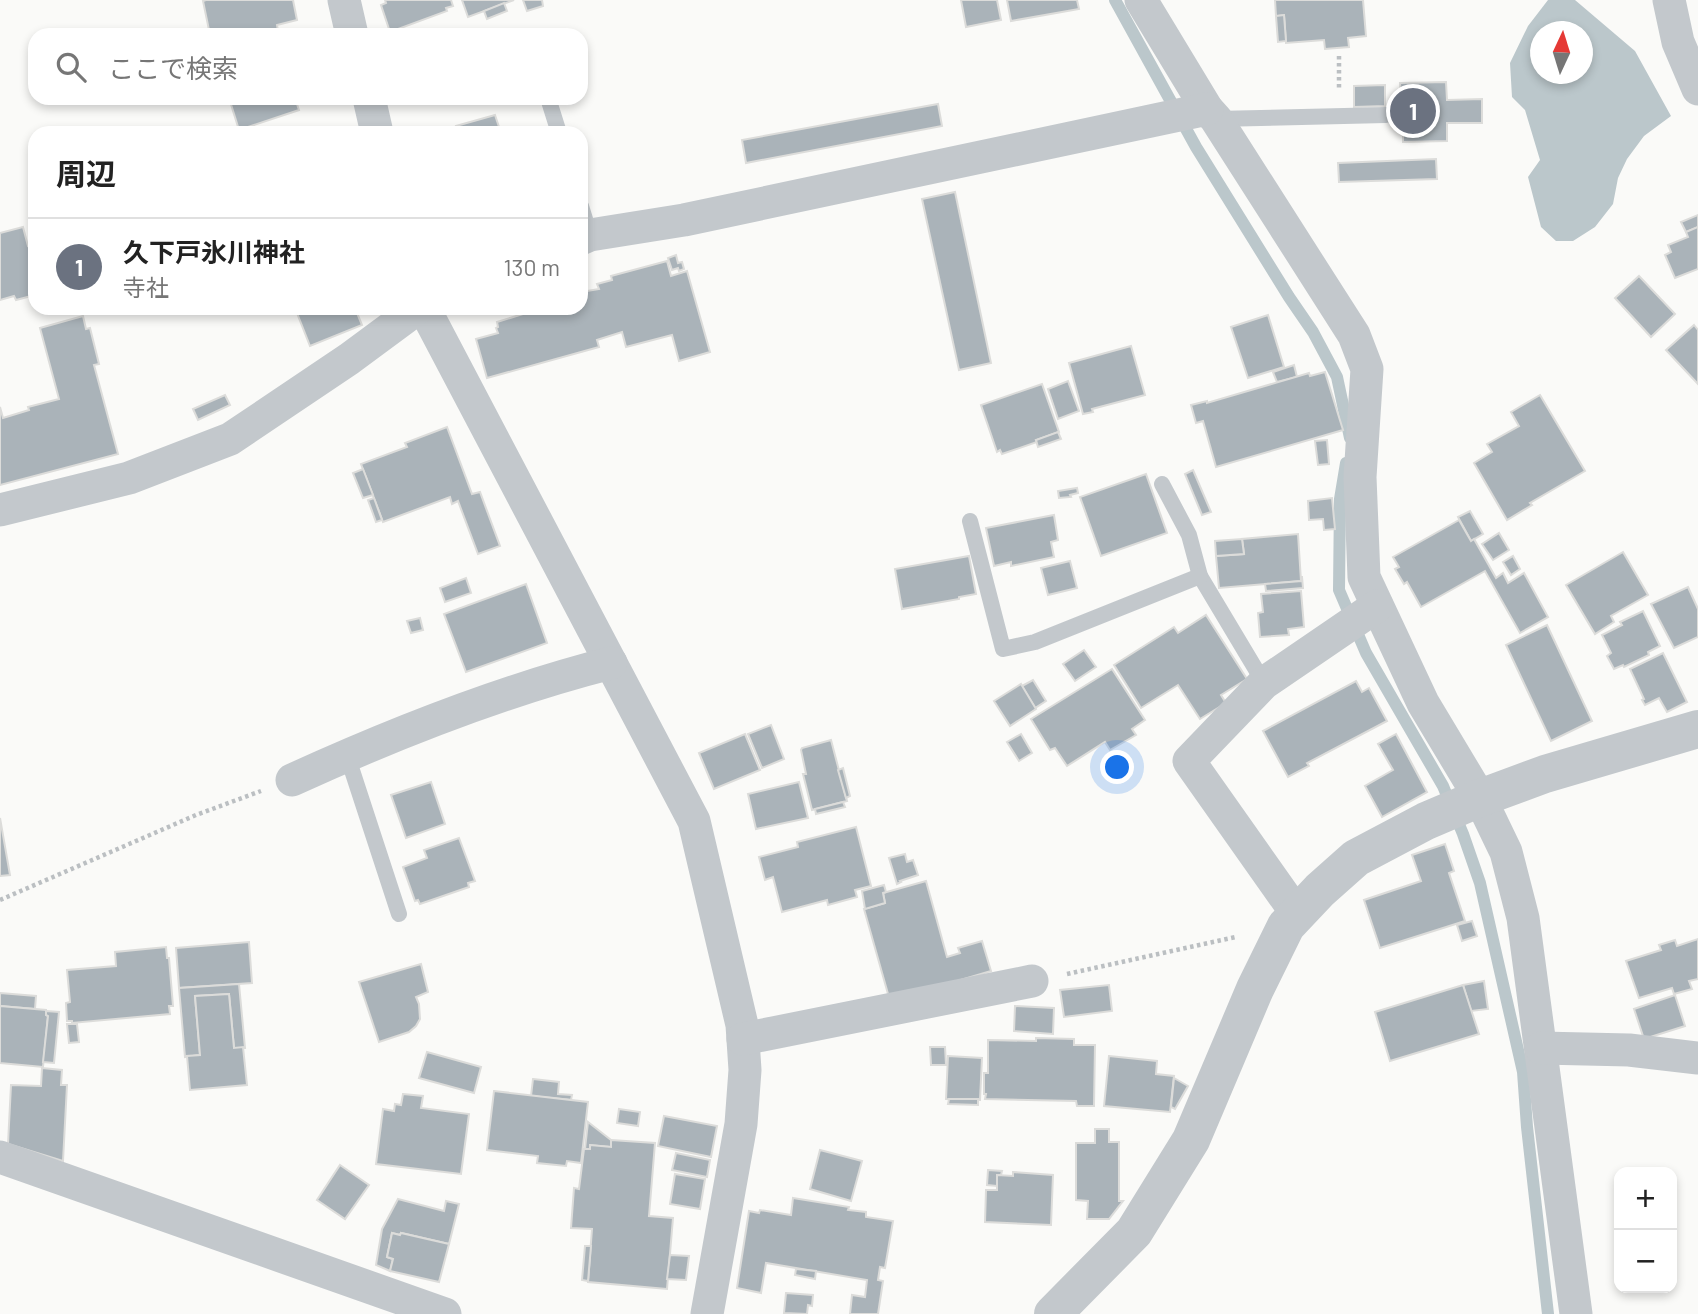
<!DOCTYPE html>
<html lang="ja">
<head>
<meta charset="utf-8">
<style>
	:root { --surface:#fff; --page:#f6f6f6; --text:#222; --muted:#767676; --line:#e0e0e0; --accent:#b45309 }
	body { margin:0; font-family:Barlow,"Noto Sans JP",sans-serif; background:var(--page); color:var(--text) }
	.controls { position:absolute; right:21px; bottom:21px; display:grid; overflow:hidden; border-radius:14px; box-shadow:0 4px 10px #0003 }
	.controls button { width:63px; height:63px; display:grid; place-items:center; padding:0; border:0; border-bottom:2px solid var(--line); background:var(--surface); color:var(--text); font:35px sans-serif }
	.compass { position:absolute; left:1530px; top:21px; width:63px; height:63px; border-radius:50%; background:var(--surface); box-shadow:0 4px 10px #0003; rotate:4deg }
	.you { position:absolute; left:1118px; top:768px; width:24px; height:24px; margin:-18px; border:5px solid #fff; border-radius:50%; background:#1a73e8; box-shadow:0 0 0 10px #1a73e833 }
	.badge { display:grid; place-items:center; width:46px; height:46px; border-radius:50%; background:var(--accent); color:#fff; font-size:23px; font-weight:700 }
	.pin { position:absolute; translate:-50% -50%; border:4px solid #fff; box-shadow:0 2px 7px #0006 }
	.list { margin:0; padding:0; list-style:none }
	h2 { display:flex; justify-content:space-between; align-items:center; height:91px; margin:0; padding:0 28px; font-size:30px }
	h2 small { font-size:23px; font-weight:400; color:var(--muted) }
	.list li { display:grid; grid-template-columns:46px 1fr auto; gap:21px; align-items:center; box-sizing:border-box; height:98px; padding:0 28px; border-top:2px solid var(--line) }
	.list b { display:block; font-size:26px; white-space:nowrap }
	.list p { margin:0; font-size:23px; white-space:nowrap; color:var(--muted) }
	.list em { font-size:23px; font-style:normal; color:var(--muted) }
	.icon { flex:none; width:38px; height:38px; fill:none; stroke:currentColor; stroke-width:2; stroke-linecap:round; stroke-linejoin:round }
	.map { position:relative; flex:none; width:1698px; height:1314px; overflow:hidden }
	.search { position:absolute; background:var(--surface); box-shadow:0 4px 10px #0003; left:28px; top:28px; width:560px; height:77px; display:flex; align-items:center; gap:18px; box-sizing:border-box; padding:0 24px; border-radius:21px; color:var(--muted); font-size:26px }
	.panel { position:absolute; background:var(--surface); box-shadow:0 4px 10px #0003; left:28px; top:126px; width:560px; height:189px; border-radius:21px }
	.map>svg:first-child { display:block }
	.water { fill:#bbc7cb; fill-rule:evenodd }
	.lines { fill:none; stroke-linecap:round; stroke-linejoin:round }
	.stream { stroke:#bbc7cb; stroke-width:12 }
	.building { fill:#aab3b9; stroke:#dcdcda; stroke-width:2 }
	.path { stroke:#bbbfc2; stroke-width:4.5; stroke-dasharray:3.5 3.5; stroke-linecap:butt }
	.service { stroke:#c3c8cc; stroke-width:16 }
	.minor { stroke:#c3c8cc; stroke-width:33 }
	.tertiary { stroke:#c3c8cc; stroke-width:38 }
</style>
</head>
<body>
<div class="map">
<svg width="1698" height="1314" viewBox="0 0 1698 1314">
	<rect width="100%" height="100%" fill="#fafaf8"/>
	<!-- water -->
	<path class="water" d="M1548,0H1575L1635,51L1671,116L1644,136L1627,159L1618,178L1613,204L1595,227L1573,241H1556L1541,227L1528,177L1540,160L1525,110L1512,97L1510,63L1528,26ZM1540,32H1582V74H1540Z"/>
	<g class="lines">
		<!-- stream -->
		<g class="stream">
			<polyline points="1115,0 1196,147 1289,297 1313,332 1337,377 1350,438"/>
			<polyline points="1346,463 1340,499 1339,590 1366,653 1443,786 1463,834 1480,883 1523,1072 1527,1127 1548,1314"/>
		</g>
	</g>
	<!-- building -->
	<g class="building">
		<polygon points="206,0 293,0 297,20 277,25 278,31 263,35 257,35 256,31 237,35 210,35 203,1"/>
		<polygon points="385,0 451,0 453,6 446,8 447,11 390,32 381,5 386,3"/>
		<polygon points="462,0 514,0 468,17"/>
		<polygon points="523,0 542,0 543,6 527,11"/>
		<polygon points="961,0 997,0 1001,20 966,27"/>
		<polygon points="1007,0 1077,0 1079,9 1011,21"/>
		<polygon points="1275,0 1363,0 1366,36 1348,38 1349,47 1325,49 1324,40 1286,43 1284,15 1276,16"/>
		<polygon points="504,3 507,11 487,19 484,11"/>
		<polygon points="1284,15 1286,41 1278,42 1276,16"/>
		<polygon points="1446,82 1447,100 1482,99 1482,123 1447,123 1447,141 1403,142 1403,126 1395,126 1395,99 1401,100 1400,83"/>
		<polygon points="1385,85 1385,106 1354,107 1354,86"/>
		<polygon points="229,98 295,98 299,110 239,130"/>
		<polygon points="938,104 942,126 746,163 742,140"/>
		<polygon points="495,115 501,133 458,133 456,126"/>
		<polygon points="1436,159 1437,179 1339,182 1338,163"/>
		<polygon points="955,192 991,363 959,370 922,199"/>
		<polygon points="1698,215 1698,227 1686,232 1681,222"/>
		<polygon points="23,227 28,246 35,244 35,295 16,300 14,296 0,300 0,233"/>
		<polygon points="1698,227 1698,269 1675,278 1665,255 1671,252 1668,245 1688,237 1686,232"/>
		<polygon points="676,255 678,263 682,262 684,269 679,271 678,268 672,270 668,258"/>
		<polygon points="667,261 671,276 687,271 710,352 679,361 672,335 626,347 622,332 597,340 599,347 487,378 476,339 498,333 496,328 498,327 497,322 542,308 581,308 581,292 599,289 597,284 612,280 611,276"/>
		<polygon points="1639,276 1675,314 1651,337 1615,298"/>
		<polygon points="295,308 355,308 362,325 310,346"/>
		<polygon points="1268,315 1284,367 1248,378 1231,327"/>
		<polygon points="83,316 86,329 90,328 99,364 94,365 118,454 0,485 0,407 3,418 29,410 28,407 59,399 40,328"/>
		<polygon points="1694,325 1698,330 1698,384 1666,350"/>
		<polygon points="1131,346 1145,395 1092,409 1093,412 1083,414 1069,363"/>
		<polygon points="1294,365 1297,377 1277,382 1273,372"/>
		<polygon points="1325,372 1343,430 1216,467 1203,421 1196,423 1191,405 1207,401 1207,403 1309,373 1310,376"/>
		<polygon points="1068,381 1079,411 1058,419 1048,389"/>
		<polygon points="1042,384 1059,432 1036,440 1037,442 1002,454 1000,450 997,452 981,405"/>
		<polygon points="225,395 230,405 198,420 193,409"/>
		<polygon points="1540,395 1585,471 1530,503 1532,505 1507,520 1474,463 1492,452 1487,444 1519,426 1511,412"/>
		<polygon points="447,427 472,494 480,492 500,546 478,554 458,501 452,504 450,497 383,522 361,464 407,447 405,443"/>
		<polygon points="1058,432 1061,439 1038,447 1036,440"/>
		<polygon points="1327,440 1329,464 1318,465 1315,441"/>
		<polygon points="363,469 373,495 363,498 353,473"/>
		<polygon points="1193,470 1211,512 1202,515 1185,474"/>
		<polygon points="1146,474 1167,533 1101,556 1080,497"/>
		<polygon points="1077,488 1078,493 1070,495 1071,497 1059,498 1058,491"/>
		<polygon points="374,498 382,520 376,522 368,500"/>
		<polygon points="1332,498 1335,529 1324,530 1323,519 1309,520 1308,501"/>
		<polygon points="1470,511 1483,534 1471,541 1458,517"/>
		<polygon points="1054,515 1058,540 1051,542 1054,557 1011,566 1011,562 994,566 986,528"/>
		<polygon points="1459,520 1471,541 1474,539 1496,578 1503,573 1508,583 1524,573 1548,617 1520,633 1485,571 1421,607 1407,582 1404,584 1395,569 1399,567 1393,557"/>
		<polygon points="1499,533 1509,550 1493,560 1482,544"/>
		<polygon points="1298,534 1301,581 1219,588 1216,556 1244,554 1242,539"/>
		<polygon points="1242,539 1244,554 1216,556 1215,541"/>
		<polygon points="1623,552 1648,595 1611,616 1614,622 1595,634 1566,585"/>
		<polygon points="969,556 976,594 959,597 959,599 902,609 895,569"/>
		<polygon points="1513,556 1520,569 1511,575 1503,562"/>
		<polygon points="1070,561 1077,588 1048,595 1041,568"/>
		<polygon points="1301,577 1302,577 1303,588 1266,591 1265,584 1301,581"/>
		<polygon points="466,578 471,593 445,602 440,588"/>
		<polygon points="526,584 547,643 466,672 444,614"/>
		<polygon points="1688,587 1698,609 1698,637 1674,648 1651,604"/>
		<polygon points="1301,591 1304,627 1288,629 1289,635 1260,637 1258,613 1263,612 1261,594"/>
		<polygon points="1643,611 1660,646 1648,652 1649,655 1624,667 1623,665 1614,669 1607,656 1611,653 1602,635 1622,625 1620,622"/>
		<polygon points="1206,615 1247,679 1221,695 1226,703 1200,719 1178,685 1141,708 1114,665 1174,627 1178,633"/>
		<polygon points="420,618 423,630 411,633 407,621"/>
		<polygon points="1547,625 1592,721 1551,741 1506,645"/>
		<polygon points="1084,650 1096,667 1075,681 1063,664"/>
		<polygon points="1663,653 1687,702 1667,712 1659,698 1645,705 1642,700 1644,699 1630,669"/>
		<polygon points="1112,669 1145,720 1132,729 1136,735 1110,750 1105,742 1067,766 1055,748 1050,750 1031,719"/>
		<polygon points="1033,680 1046,701 1035,708 1022,686"/>
		<polygon points="1356,681 1362,692 1369,688 1387,721 1307,763 1309,766 1288,777 1263,731"/>
		<polygon points="1021,684 1036,709 1010,726 994,701"/>
		<polygon points="771,725 784,759 762,768 748,734"/>
		<polygon points="745,734 760,770 714,789 699,753"/>
		<polygon points="1021,734 1032,753 1019,761 1007,742"/>
		<polygon points="1396,734 1427,792 1382,817 1365,786 1393,770 1378,744"/>
		<polygon points="831,740 847,801 812,810 803,774 806,774 801,750 802,748"/>
		<polygon points="843,768 850,796 846,798 838,770"/>
		<polygon points="431,782 445,824 406,838 391,795"/>
		<polygon points="799,782 808,818 756,829 748,794"/>
		<polygon points="843,802 845,807 816,814 815,809"/>
		<polygon points="0,818 10,875 0,876"/>
		<polygon points="856,827 871,886 855,890 857,897 828,905 827,900 782,912 773,877 765,880 759,857 798,847 797,842"/>
		<polygon points="459,838 475,881 468,883 469,887 420,904 418,900 415,901 403,867 427,858 424,850"/>
		<polygon points="1445,844 1454,871 1449,873 1465,921 1380,948 1364,900 1421,881 1412,855"/>
		<polygon points="905,854 907,862 913,860 918,875 900,881 901,882 897,884 889,858"/>
		<polygon points="926,881 947,957 960,953 958,948 982,941 991,971 890,1001 864,909 885,903 883,893"/>
		<polygon points="884,885 886,892 883,893 885,903 865,909 862,891"/>
		<polygon points="1472,921 1477,936 1462,941 1457,925"/>
		<polygon points="1698,939 1698,979 1689,981 1692,989 1674,994 1672,988 1639,998 1626,961 1661,950 1659,945 1675,940 1677,946"/>
		<polygon points="249,942 252,983 179,988 176,948"/>
		<polygon points="166,947 167,958 169,958 173,1006 169,1006 170,1014 72,1023 72,1021 67,1021 66,1003 70,1002 67,970 116,966 115,952"/>
		<polygon points="421,964 428,992 416,997 419,1004 420,1019 416,1026 409,1032 379,1042 359,982"/>
		<polygon points="1484,981 1488,1009 1471,1011 1463,985"/>
		<polygon points="239,984 245,1048 234,1048 229,994 195,996 200,1055 185,1057 179,988"/>
		<polygon points="1109,985 1112,1011 1064,1017 1060,990"/>
		<polygon points="1463,985 1479,1034 1390,1061 1375,1012"/>
		<polygon points="0,993 36,996 35,1009 0,1006"/>
		<polygon points="229,994 234,1048 243,1047 247,1085 190,1090 187,1056 200,1055 195,996"/>
		<polygon points="1675,995 1685,1026 1644,1039 1634,1009"/>
		<polygon points="0,1006 46,1010 46,1015 48,1016 43,1067 0,1063"/>
		<polygon points="1015,1006 1054,1008 1053,1034 1014,1031"/>
		<polygon points="46,1011 59,1012 54,1063 43,1062 48,1016 46,1015"/>
		<polygon points="67,1024 77,1024 79,1042 69,1043"/>
		<polygon points="1036,1038 1074,1039 1074,1045 1095,1045 1094,1106 1077,1106 1076,1101 985,1099 986,1094 984,1094 984,1073 988,1073 988,1040 1036,1041"/>
		<polygon points="930,1047 945,1047 946,1065 931,1065"/>
		<polygon points="427,1052 481,1067 474,1093 419,1078"/>
		<polygon points="948,1056 982,1058 980,1100 946,1099"/>
		<polygon points="1109,1056 1157,1061 1156,1074 1174,1076 1170,1112 1104,1106"/>
		<polygon points="42,1068 62,1070 61,1085 67,1085 63,1161 8,1144 11,1085 41,1086"/>
		<polygon points="1174,1078 1188,1086 1175,1109 1171,1107"/>
		<polygon points="533,1079 559,1082 558,1094 572,1095 571,1100 531,1096"/>
		<polygon points="494,1091 588,1102 581,1163 567,1161 566,1166 537,1163 538,1156 487,1150"/>
		<polygon points="403,1094 423,1096 421,1108 469,1114 461,1174 376,1164 383,1109 394,1111 395,1104 401,1105"/>
		<polygon points="949,1099 978,1099 978,1105 948,1104"/>
		<polygon points="619,1109 640,1112 638,1126 617,1123"/>
		<polygon points="664,1116 717,1126 711,1157 658,1146"/>
		<polygon points="588,1122 611,1140 611,1147 590,1145 590,1149 585,1149"/>
		<polygon points="1095,1129 1109,1129 1109,1142 1119,1142 1119,1201 1123,1201 1109,1219 1087,1219 1088,1201 1076,1200 1076,1143 1095,1143"/>
		<polygon points="611,1140 655,1143 649,1216 673,1218 667,1289 588,1282 592,1229 571,1228 574,1188 579,1189 584,1149 590,1149 590,1145 611,1147"/>
		<polygon points="820,1150 862,1161 851,1201 810,1189"/>
		<polygon points="676,1153 710,1160 707,1177 672,1170"/>
		<polygon points="340,1165 369,1185 345,1219 317,1200"/>
		<polygon points="988,1170 1002,1171 1001,1175 997,1175 997,1186 987,1185"/>
		<polygon points="1013,1172 1053,1175 1051,1225 985,1222 986,1190 997,1190 997,1175 1013,1176"/>
		<polygon points="675,1174 705,1179 700,1209 670,1204"/>
		<polygon points="793,1198 849,1207 848,1210 866,1212 866,1217 893,1221 885,1268 880,1267 878,1280 883,1281 878,1314 850,1314 852,1295 865,1297 867,1280 766,1263 761,1293 737,1288 749,1211 759,1213 760,1210 791,1215"/>
		<polygon points="398,1199 444,1211 446,1201 459,1204 449,1244 401,1233 400,1235 392,1233 387,1257 393,1259 390,1271 376,1265 382,1229"/>
		<polygon points="392,1233 400,1235 401,1233 449,1244 439,1282 390,1271 393,1259 387,1257"/>
		<polygon points="585,1246 591,1246 588,1281 582,1280"/>
		<polygon points="670,1255 689,1256 686,1280 667,1279"/>
		<polygon points="796,1269 816,1271 815,1279 795,1275"/>
		<polygon points="786,1293 813,1295 812,1306 808,1305 807,1314 784,1313"/>
	</g>
	<g class="lines">
		<!-- path -->
		<g class="path">
			<polyline points="1339,56 1339,90"/>
			<polyline points="0,900 196,815 261,791"/>
			<polyline points="1067,974 1236,937"/>
		</g>
		<!-- service -->
		<g class="service">
			<polyline points="548,98 559,133"/>
			<polyline points="1216,119 1386,115"/>
			<polyline points="581,206 590,235"/>
			<polyline points="1162,484 1189,535 1200,576 1264,683"/>
			<polyline points="970,521 1003,649 1035,642 1200,576"/>
			<polyline points="347,755 399,914"/>
		</g>
		<!-- minor -->
		<g class="minor">
			<polyline points="344,0 352,35"/>
			<polyline points="1141,0 1207,109 1216,119 1354,335 1367,369 1360,477 1364,577 1423,703 1480,798 1506,852 1523,918 1576,1314"/>
			<polyline points="1669,0 1678,42 1698,89"/>
			<polyline points="369,98 377,133"/>
			<polyline points="581,239 590,235 684,220 1207,109"/>
			<polyline points="424,308 694,821 742,1025 745,1070 741,1124 707,1314"/>
			<polyline points="0,510 129,478 230,439 349,359 418,308"/>
			<path d="M292,780C395,733 501,691 611,663"/>
			<polyline points="1297,914 1189,761 1264,683 1377,606"/>
			<polyline points="743,1039 1032,981"/>
			<polyline points="1541,1048 1629,1050 1698,1058"/>
			<polyline points="0,1157 445,1314"/>
		</g>
		<!-- tertiary -->
		<polyline class="tertiary" points="1053,1314 1134,1232 1191,1140 1255,989 1286,926 1320,890 1356,858 1426,821 1480,798 1545,774 1698,729"/>
	</g>
</svg>
<div class="controls">
<button>+</button>
<button>−</button>
</div>
<svg class="compass" viewBox="-18 -18 36 36"><path d="M0-13l5 13h-10z" fill="#e53935"/><path d="M0 13l5-13h-10z" fill="#767676"/></svg>
<div class="you"></div>
<div class="pin badge" style="left:1413px;top:111px;background:#6b7280">1</div>
<div class="search"><svg class="icon" aria-label="search" viewBox="0 0 24 24"><circle cx="10" cy="10" r="6"/><path d="M15 15l6 6"/></svg>ここで検索</div>
<section class="panel">
<h2>周辺<small></small></h2>
<ul class="list">
<li><span class="badge" style="background:#6b7280">1</span><div><b>久下戸氷川神社</b><p>寺社</p></div><em>130 m</em></li>
</ul>
</section>
</div>
</body>
</html>
